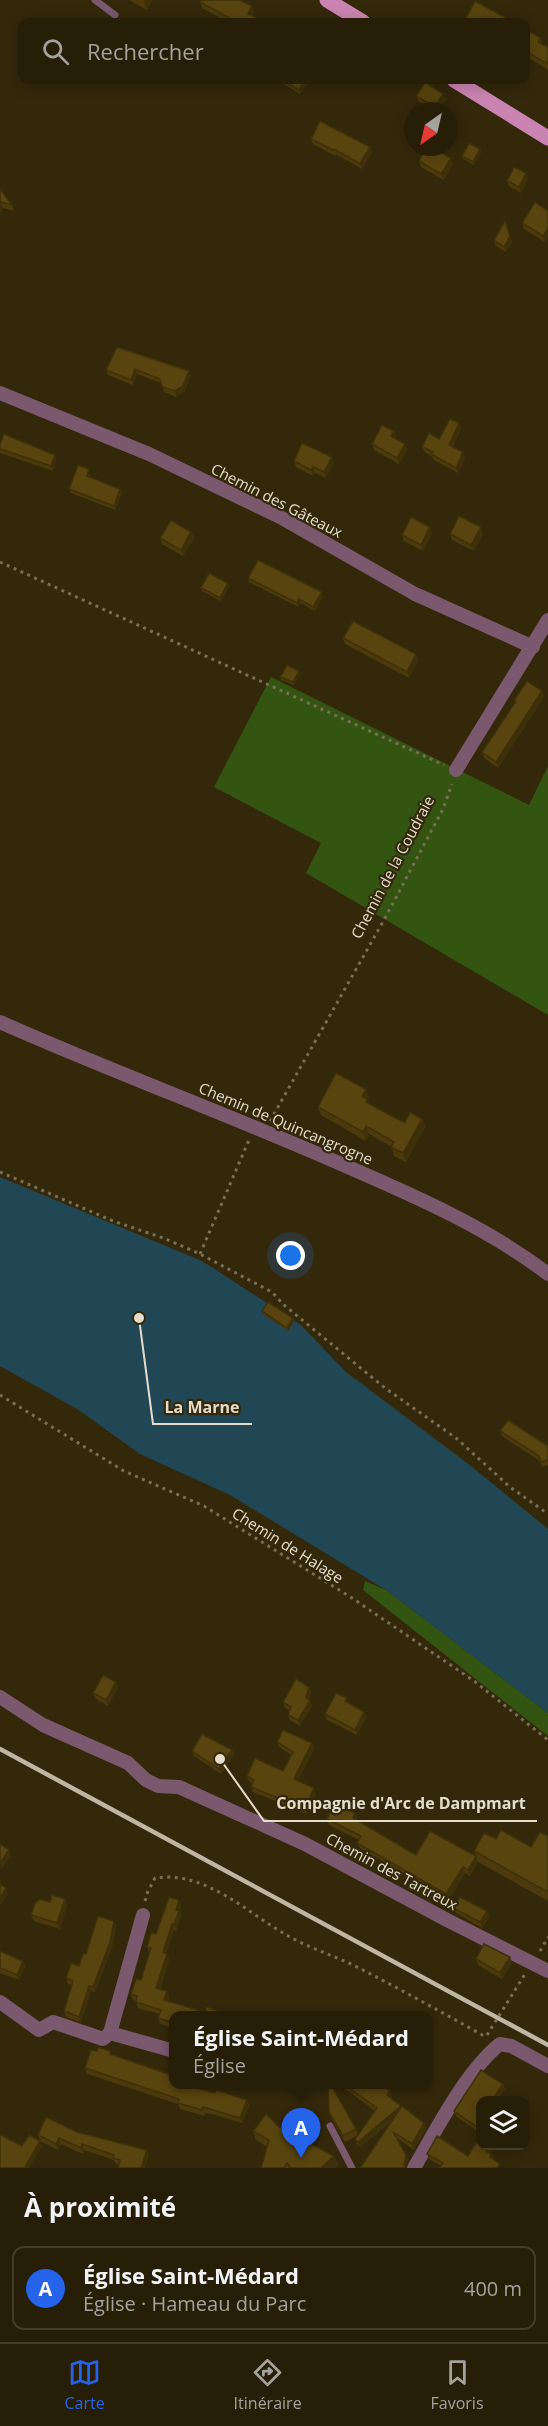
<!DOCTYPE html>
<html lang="fr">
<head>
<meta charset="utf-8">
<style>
	:root { --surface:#271e08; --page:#2f2712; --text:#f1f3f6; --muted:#a4a29c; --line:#433c29; --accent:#2563eb }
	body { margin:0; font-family:"Open Sans",sans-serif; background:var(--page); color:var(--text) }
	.controls { position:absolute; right:18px; bottom:18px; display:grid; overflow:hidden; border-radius:12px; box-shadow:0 3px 15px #0003 }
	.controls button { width:54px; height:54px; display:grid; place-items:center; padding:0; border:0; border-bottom:2px solid var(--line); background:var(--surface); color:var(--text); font:30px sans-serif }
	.compass { position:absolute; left:404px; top:102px; width:54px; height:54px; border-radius:50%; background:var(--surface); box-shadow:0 3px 15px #0003; rotate:214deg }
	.you { position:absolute; left:291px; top:1256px; width:21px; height:21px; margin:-15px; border:4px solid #fff; border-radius:50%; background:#1a73e8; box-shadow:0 0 0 9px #1a73e833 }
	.badge { display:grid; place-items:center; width:39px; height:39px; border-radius:50%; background:var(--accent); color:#fff; font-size:20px; font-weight:700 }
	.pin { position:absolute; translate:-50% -50px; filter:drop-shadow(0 2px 3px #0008) }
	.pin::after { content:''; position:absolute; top:32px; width:21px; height:18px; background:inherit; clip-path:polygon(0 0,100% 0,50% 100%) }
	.popup { position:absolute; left:169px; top:2011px; width:264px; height:78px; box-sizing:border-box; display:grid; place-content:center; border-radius:12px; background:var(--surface); filter:drop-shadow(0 2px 4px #0005); font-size:20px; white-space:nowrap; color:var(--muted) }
	.popup b { font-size:22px; color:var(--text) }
	.popup::after { content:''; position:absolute; left:50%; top:100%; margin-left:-12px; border:12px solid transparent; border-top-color:var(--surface) }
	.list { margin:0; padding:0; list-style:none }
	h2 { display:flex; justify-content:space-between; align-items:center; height:78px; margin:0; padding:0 24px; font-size:26px }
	h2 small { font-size:20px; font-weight:400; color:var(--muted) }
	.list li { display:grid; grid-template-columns:39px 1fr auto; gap:18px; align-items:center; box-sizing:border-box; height:84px; margin:0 12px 12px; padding:0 12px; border:2px solid var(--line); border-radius:12px }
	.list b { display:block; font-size:22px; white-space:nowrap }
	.list p { margin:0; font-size:20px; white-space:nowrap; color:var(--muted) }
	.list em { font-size:20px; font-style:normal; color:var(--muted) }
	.icon { flex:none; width:33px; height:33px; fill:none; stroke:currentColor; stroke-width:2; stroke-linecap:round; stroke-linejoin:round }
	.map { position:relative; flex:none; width:548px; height:2168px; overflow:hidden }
	.search { position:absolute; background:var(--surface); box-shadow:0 3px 15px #0003; left:18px; right:18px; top:18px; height:66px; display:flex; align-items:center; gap:15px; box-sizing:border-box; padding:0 21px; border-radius:12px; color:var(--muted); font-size:22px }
	.sheet { height:174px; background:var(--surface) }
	nav { display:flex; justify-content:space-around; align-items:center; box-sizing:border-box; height:84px; border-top:2px solid var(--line); background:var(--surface); font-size:16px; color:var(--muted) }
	nav a { display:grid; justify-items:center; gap:3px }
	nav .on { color:var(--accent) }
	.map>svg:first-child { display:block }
	.green { fill:#345512 }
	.water { fill:#204753 }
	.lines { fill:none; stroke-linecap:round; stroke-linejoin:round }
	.path { stroke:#786e55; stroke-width:3; stroke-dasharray:3 4.5; stroke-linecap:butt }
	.lane { stroke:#7a586e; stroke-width:7 }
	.street { stroke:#7a586e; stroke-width:14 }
	.primary { stroke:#ca84b1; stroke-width:15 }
	.rail { stroke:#beb6a2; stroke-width:4.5 }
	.wall { fill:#4c3a0d }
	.shaded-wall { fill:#3e300a }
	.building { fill:#58440f; stroke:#3e300a; stroke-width:1.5 }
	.labels { text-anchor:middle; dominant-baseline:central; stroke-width:4.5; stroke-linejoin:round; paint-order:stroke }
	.street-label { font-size:15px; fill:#e4ddcc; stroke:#34280b }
	.leader { fill:none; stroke:#e4ddcc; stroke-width:2 }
	.callout-dot { fill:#e4ddcc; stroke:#34280b; stroke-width:2 }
	.callout-label { font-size:16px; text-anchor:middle; font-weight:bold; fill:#e4ddcc; stroke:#34280b; stroke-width:4.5; stroke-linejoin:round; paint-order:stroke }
</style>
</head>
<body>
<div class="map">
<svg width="548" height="2168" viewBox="0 0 548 2168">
	<rect width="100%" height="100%" fill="#34280b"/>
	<!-- green -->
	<g class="green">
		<polygon points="271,677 529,805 548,766 548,1015 306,873 321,843 214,787"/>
		<polygon points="365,1581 386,1590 548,1713 548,1736 363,1590"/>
	</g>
	<!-- water -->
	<polygon class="water" points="0,1177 202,1261 301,1325 346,1372 471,1466 548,1529 548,1713 386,1590 230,1495 140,1454 77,1409 0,1366"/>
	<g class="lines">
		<!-- path -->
		<g class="path">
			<polyline points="0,562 444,765"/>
			<polyline points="270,1121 384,920 443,809 452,784"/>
			<polyline points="0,1172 113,1221 166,1239 200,1254 272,1292 284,1305 346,1356 385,1388 456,1438 510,1487 548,1514"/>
			<polyline points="200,1254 249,1140"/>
			<polyline points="0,1395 124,1471 204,1506 352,1598 474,1681 548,1740"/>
			<path d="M145,1901L148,1891L155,1878C206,1870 248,1914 290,1937C312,1949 335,1956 357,1967C400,1989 443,2013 486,2037"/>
			<polyline points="540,1951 548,1937"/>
			<polyline points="487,2035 525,1974"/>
		</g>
		<!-- lane -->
		<g class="lane">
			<polyline points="95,0 115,15"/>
			<polyline points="330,2126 352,2168"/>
		</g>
		<!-- street -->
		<g class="street">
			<polyline points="0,393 149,454 280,517 415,594 533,647"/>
			<polyline points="456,770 548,620"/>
			<path d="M0,1022C115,1073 233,1116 348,1167C417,1197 488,1228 548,1274"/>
			<polyline points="0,1697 43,1725 128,1763 146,1780 158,1786 179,1787 305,1844 447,1920 548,1971"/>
			<polyline points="0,2002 39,2030 53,2022 103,2039 110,2033 143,1915"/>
			<polyline points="110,2033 174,2051"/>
			<path d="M414,2168C436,2130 466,2071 500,2044L511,2046L548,2066"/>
		</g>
		<!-- primary -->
		<g class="primary">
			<polyline points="327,0 363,22"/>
			<polyline points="454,80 548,138"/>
		</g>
		<!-- rail -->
		<polyline class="rail" points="0,1749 548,2045"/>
	</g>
	<!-- wall -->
	<g class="wall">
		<polygon points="129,0 152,0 147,10"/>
		<polygon points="200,2 252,6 254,12 252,16 260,22 228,22 202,8"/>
		<polygon points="466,18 514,22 468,22"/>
		<polygon points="525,29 541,38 542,44 548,47 548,70 547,69 525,56"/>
		<polygon points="277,80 309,80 300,94"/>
		<polygon points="416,96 446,100 438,111 433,111 418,101"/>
		<polygon points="311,139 370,147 372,152 362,169 336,154 335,156 313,144"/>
		<polygon points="480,149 481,152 474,165 463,159 462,156"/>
		<polygon points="451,158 453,164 444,180 421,167 419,161"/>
		<polygon points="528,179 521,193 509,186 507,181"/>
		<polygon points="0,189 12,205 14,211 3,208 0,216"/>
		<polygon points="535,202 545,242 524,229 522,223"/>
		<polygon points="505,221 512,242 506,252 496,246 494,240"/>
		<polygon points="117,347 190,376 185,391 176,397 164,392 161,383 137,374 133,385 108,375 106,370"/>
		<polygon points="461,429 453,447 465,458 458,473 434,460 432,457 425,452 422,447"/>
		<polygon points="394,431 396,437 395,439 405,444 407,450 399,464 374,450 372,444"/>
		<polygon points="0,444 55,455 56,460 53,471 0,453"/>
		<polygon points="294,461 334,463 326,478 315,473 313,476 296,467"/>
		<polygon points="91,473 89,477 120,489 122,493 115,510 71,493 69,489"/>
		<polygon points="430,527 432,533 423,551 404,541 402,535"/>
		<polygon points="191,532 194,538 183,556 162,544 160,538"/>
		<polygon points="483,533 474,551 452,540 450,534"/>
		<polygon points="248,578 323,596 315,611 301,603 298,607 249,582"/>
		<polygon points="229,586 221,601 202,591 201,588"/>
		<polygon points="343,638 418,660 409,678 345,644"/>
		<polygon points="299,671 300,674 294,685 281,680 280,677"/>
		<polygon points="542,691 544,697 498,768 484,758 482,752 515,702 514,700"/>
		<polygon points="369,1097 368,1100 369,1104 405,1123 422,1119 425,1127 406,1162 394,1156 392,1147 369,1134 366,1141 321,1115 318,1107"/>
		<polygon points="262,1311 294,1321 288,1331 263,1314"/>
		<polygon points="500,1431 548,1446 548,1465 542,1467 540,1461 502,1436"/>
		<polygon points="116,1682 118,1688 108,1706 96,1699 93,1693"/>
		<polygon points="309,1687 311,1692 309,1700 312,1706 300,1726 290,1720 288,1715 290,1711 285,1708 283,1702"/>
		<polygon points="348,1703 367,1717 357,1735 327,1720 325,1714"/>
		<polygon points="277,1742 312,1743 314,1749 298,1781 316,1794 307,1814 253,1792 251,1787 252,1783 249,1781 247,1776 283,1771 291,1755 279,1747"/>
		<polygon points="232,1750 234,1754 221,1774 193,1755 192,1751"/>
		<polygon points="355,1813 357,1819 356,1820 416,1855 476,1856 474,1851 496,1839 531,1847 548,1836 548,1901 478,1862 470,1876 465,1873 449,1900 360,1848 357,1843 359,1840 329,1825 327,1819"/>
		<polygon points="65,1899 67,1905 60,1929 34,1921 31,1915 50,1902"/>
		<polygon points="181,1906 180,1911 181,1916 176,1931 174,1930 166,1953 169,1959 160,1989 167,1991 169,1997 168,2001 205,2012 236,2016 174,2016 174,2028 160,2024 158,2018 160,2014 138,2008 136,2001 133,2000 131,1994 141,1980 150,1953 147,1947 156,1934"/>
		<polygon points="453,1908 489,1917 482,1928 456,1913"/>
		<polygon points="114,1921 116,1926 112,1947 95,1992 91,1991 81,2022 66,2017 64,2011 72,1985 68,1984 66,1978 79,1966 86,1954"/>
		<polygon points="0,1951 23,1961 25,1967 19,1980 0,1973"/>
		<polygon points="476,1959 512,1963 502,1979 478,1965"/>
		<polygon points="112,2055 174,2085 247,2100 249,2105 242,2123 212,2114 205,2113 204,2116 180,2109 178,2104 87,2074 85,2068"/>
		<polygon points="503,2084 505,2089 480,2100 480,2133 456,2116 454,2111"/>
		<polygon points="340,2085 381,2085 392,2096 391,2098 424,2123 426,2129 414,2150 397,2138 408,2160 360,2168 392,2121 360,2147 357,2144 355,2139 375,2111"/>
		<polygon points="329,2112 356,2129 358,2135 345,2142 331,2118"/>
		<polygon points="279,2127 334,2156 338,2165 335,2168 261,2168 267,2147 256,2140 253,2131"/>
		<polygon points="77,2132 149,2156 119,2165 116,2164 114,2160 84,2150 83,2154 61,2144 58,2150 40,2141 38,2135"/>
		<polygon points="480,2145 495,2145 490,2153 492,2155 494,2160 441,2166 429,2159 427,2154 468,2156"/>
	</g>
	<!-- shaded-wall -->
	<g class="shaded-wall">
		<polygon points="145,0 152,0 147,10 144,1"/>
		<polygon points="252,6 254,12 250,20 248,14"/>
		<polygon points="305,80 309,80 300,94 299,90"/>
		<polygon points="443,94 446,100 438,111 436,111 435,107"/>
		<polygon points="370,147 372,152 362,169 360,164"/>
		<polygon points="480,149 481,152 474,165 473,162"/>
		<polygon points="451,158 453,164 444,180 441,174"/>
		<polygon points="526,173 528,179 521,193 519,187"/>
		<polygon points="1,202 3,208 0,216 0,203"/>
		<polygon points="548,228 548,237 545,242 543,236"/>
		<polygon points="510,236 512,242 506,252 504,247"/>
		<polygon points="135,369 137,374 133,385 131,380"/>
		<polygon points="189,371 190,376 185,391 176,397 175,391"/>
		<polygon points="459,423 461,429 451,450 449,445"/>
		<polygon points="394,431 396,437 393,442 391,436"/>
		<polygon points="405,444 407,450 399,464 397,458"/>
		<polygon points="463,452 465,458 458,473 456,468"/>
		<polygon points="55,455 56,460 53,471 51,466"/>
		<polygon points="332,457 334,463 326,478 324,472"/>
		<polygon points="313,467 315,473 313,476 311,470"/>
		<polygon points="120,489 122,493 115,510 114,506"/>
		<polygon points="430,527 432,533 423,551 421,545"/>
		<polygon points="481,527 483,533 474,551 471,545"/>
		<polygon points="191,532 194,538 183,556 181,550"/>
		<polygon points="228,583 229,586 221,601 220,598"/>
		<polygon points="322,592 323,596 315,611 313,607"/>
		<polygon points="299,599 301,603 298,607 297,603"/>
		<polygon points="416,654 418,660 409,678 407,672"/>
		<polygon points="299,671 300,674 294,685 293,682"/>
		<polygon points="542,691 544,697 498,768 496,762"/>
		<polygon points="366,1089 369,1097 368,1100 371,1107 369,1110 362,1096"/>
		<polygon points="422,1119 425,1127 406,1162 403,1153"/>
		<polygon points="366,1126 369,1134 366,1141 363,1132"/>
		<polygon points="293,1318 294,1321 288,1331 287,1328"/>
		<polygon points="116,1682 118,1688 108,1706 106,1700"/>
		<polygon points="309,1687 311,1692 308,1703 310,1701 312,1706 300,1726 298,1720 306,1698"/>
		<polygon points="364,1712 367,1717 357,1735 355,1730"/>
		<polygon points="312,1743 314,1749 296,1785 294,1779"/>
		<polygon points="232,1750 234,1754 221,1774 219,1769"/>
		<polygon points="314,1788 316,1794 307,1814 305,1809"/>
		<polygon points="355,1813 357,1819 355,1824 353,1818"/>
		<polygon points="9,1850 11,1856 1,1870 0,1863"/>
		<polygon points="476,1856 478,1862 470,1876 468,1870"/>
		<polygon points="463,1867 465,1873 449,1900 446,1894"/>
		<polygon points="6,1888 8,1894 0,1906 0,1898"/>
		<polygon points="65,1899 67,1905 60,1929 57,1923"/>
		<polygon points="179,1900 181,1906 180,1911 181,1916 176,1931 174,1925 176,1910"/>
		<polygon points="487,1911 489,1917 482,1928 480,1922"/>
		<polygon points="114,1921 116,1926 112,1947 95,1992 93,1987"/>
		<polygon points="172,1924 174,1930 165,1958 163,1952"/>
		<polygon points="167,1954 169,1959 158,1993 156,1988"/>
		<polygon points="510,1957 512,1963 502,1979 500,1973"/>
		<polygon points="23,1961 25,1967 19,1980 17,1975"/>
		<polygon points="89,1986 91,1991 81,2022 79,2017"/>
		<polygon points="167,1991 169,1997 166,2005 164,2000"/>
		<polygon points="503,2084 505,2089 498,2100 492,2100"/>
		<polygon points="390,2091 392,2096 389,2100 387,2095"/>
		<polygon points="247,2100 249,2105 242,2123 240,2118"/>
		<polygon points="401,2106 403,2111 360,2147 358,2142"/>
		<polygon points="424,2123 426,2129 414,2150 412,2144"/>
		<polygon points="59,2138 61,2144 58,2150 56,2144"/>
		<polygon points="40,2141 42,2146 29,2168 25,2168"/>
		<polygon points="82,2144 84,2150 83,2154 81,2148"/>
		<polygon points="489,2145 495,2145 488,2156 486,2151"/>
		<polygon points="147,2150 149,2156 145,2168 141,2168"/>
		<polygon points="406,2155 408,2160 407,2168 405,2168 404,2166"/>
		<polygon points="334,2156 338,2165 335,2168 321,2168"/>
	</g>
	<!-- building -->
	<g class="building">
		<polygon points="201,0 240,0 252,6 248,14 259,19 257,22 237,22 200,2"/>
		<polygon points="475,1 514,22 475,22 466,18"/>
		<polygon points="525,29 541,38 538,42 548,47 548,64 525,51"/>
		<polygon points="282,80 305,80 299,90"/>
		<polygon points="425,82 443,94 435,107 416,96"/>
		<polygon points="320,121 370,147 360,164 334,149 333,150 311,139"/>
		<polygon points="469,143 480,149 473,162 462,156"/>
		<polygon points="427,147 431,147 451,158 441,174 419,161"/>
		<polygon points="514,167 526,173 519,187 507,181"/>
		<polygon points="0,189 12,205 1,202 0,203"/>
		<polygon points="535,202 548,211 548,228 543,236 522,223"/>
		<polygon points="505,221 510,236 504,247 494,240"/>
		<polygon points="117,347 189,371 183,386 175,391 162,387 160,379 135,369 131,380 106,370"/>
		<polygon points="450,419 459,423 449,445 463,452 456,468 431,454 433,452 422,447 429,433 439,439"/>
		<polygon points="382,425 394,431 391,436 405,444 397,458 372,444"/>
		<polygon points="4,434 55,455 51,466 0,449 0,444"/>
		<polygon points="302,443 332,457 324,472 313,467 311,470 294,461"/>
		<polygon points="78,465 89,469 87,476 120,489 114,506 69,489"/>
		<polygon points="459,516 481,527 471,545 450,534"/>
		<polygon points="411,517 430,527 421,545 402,535"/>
		<polygon points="171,520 191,532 181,550 160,538"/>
		<polygon points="258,560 322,592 313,607 299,599 297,603 248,578"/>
		<polygon points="209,573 228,583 220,598 201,588"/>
		<polygon points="353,621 416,654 407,672 343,638"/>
		<polygon points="287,665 299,671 293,682 280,677"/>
		<polygon points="527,681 542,691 496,762 482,752 516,701 514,700"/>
		<polygon points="336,1073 366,1089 362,1096 367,1099 366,1102 377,1108 405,1123 410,1112 422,1119 403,1153 391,1147 394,1142 366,1126 363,1132 318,1107"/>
		<polygon points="268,1302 293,1318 287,1328 262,1311"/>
		<polygon points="508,1420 548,1446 548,1460 541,1462 539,1456 500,1431"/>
		<polygon points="103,1675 116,1682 106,1700 93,1693"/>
		<polygon points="296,1679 309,1687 306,1698 310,1701 298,1720 288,1715 291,1707 283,1702"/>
		<polygon points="336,1693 347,1698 345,1701 364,1712 355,1730 325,1714"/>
		<polygon points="283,1730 312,1743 294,1779 314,1788 305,1809 251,1787 254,1780 247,1776 255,1758 283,1771 293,1752 277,1742"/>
		<polygon points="202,1734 232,1750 219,1769 192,1751"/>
		<polygon points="334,1803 355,1813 353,1818 416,1855 430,1831 476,1856 468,1870 463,1867 446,1894 357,1843 361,1836 327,1819"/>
		<polygon points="501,1830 531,1847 540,1832 548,1836 548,1892 474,1851 484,1833 496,1839"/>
		<polygon points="0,1844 9,1850 0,1863"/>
		<polygon points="0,1884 6,1888 0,1898"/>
		<polygon points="52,1895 65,1899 57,1923 31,1915 35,1903 40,1899 50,1902"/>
		<polygon points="169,1897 179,1900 176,1910 179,1911 174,1925 172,1924 163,1952 167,1954 156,1988 167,1991 164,2000 205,2012 206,2007 236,2016 174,2016 174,2023 158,2018 161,2010 136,2002 137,1996 131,1994 136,1979 141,1980 151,1948 147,1947 151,1933 156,1934"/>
		<polygon points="460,1897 487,1911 480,1922 453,1908"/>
		<polygon points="98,1916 114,1921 110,1942 93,1987 89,1986 79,2017 64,2011 73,1981 66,1978 71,1963 79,1966 83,1954 86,1954"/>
		<polygon points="484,1944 510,1957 500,1973 476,1959"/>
		<polygon points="0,1951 23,1961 17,1975 0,1968"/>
		<polygon points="98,2047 110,2051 110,2054 174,2076 174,2085 186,2085 215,2093 216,2090 247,2100 240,2118 210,2109 203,2107 202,2110 178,2103 179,2099 85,2068 91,2050 97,2051"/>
		<polygon points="481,2070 503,2084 492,2100 480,2100 480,2129 454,2111"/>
		<polygon points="328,2085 331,2085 356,2129 343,2136 329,2112"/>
		<polygon points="345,2085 381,2085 390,2091 387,2095 401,2106 358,2142 355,2139 377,2108"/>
		<polygon points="402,2106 424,2123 412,2144 393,2132 406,2155 404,2166 406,2168 360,2168"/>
		<polygon points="266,2114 279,2127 334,2156 321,2168 291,2168 287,2163 284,2168 261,2168 269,2140 253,2131"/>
		<polygon points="46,2117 77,2132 147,2150 141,2168 118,2168 120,2160 113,2158 114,2155 82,2144 81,2148 59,2138 56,2144 38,2135"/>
		<polygon points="1,2135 22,2146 29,2135 40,2141 25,2167 27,2168 0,2168 0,2137"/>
		<polygon points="437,2136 468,2156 480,2137 480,2145 489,2145 486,2151 492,2155 490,2157 500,2164 497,2168 439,2168 443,2163 427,2154"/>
	</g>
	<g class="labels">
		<!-- street labels -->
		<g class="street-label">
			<text transform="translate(277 500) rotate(27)">Chemin des Gâteaux</text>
			<text transform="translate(392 867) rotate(-62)">Chemin de la Coudraie</text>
			<text transform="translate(286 1123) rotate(23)">Chemin de Quincangrogne</text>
			<text transform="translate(288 1545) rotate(32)">Chemin de Halage</text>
			<text transform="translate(392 1871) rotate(28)">Chemin des Tartreux</text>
		</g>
	</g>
	<!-- callouts -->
	<path class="leader" d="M139 1318L153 1424H252M220 1759L264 1821H537"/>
	<g class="callout-dot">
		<circle cx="139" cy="1318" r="6"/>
		<circle cx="220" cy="1759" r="6"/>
	</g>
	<g class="callout-label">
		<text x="202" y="1413">La Marne</text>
		<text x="401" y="1809">Compagnie d'Arc de Dampmart</text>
	</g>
</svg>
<div class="controls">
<button><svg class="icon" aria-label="layers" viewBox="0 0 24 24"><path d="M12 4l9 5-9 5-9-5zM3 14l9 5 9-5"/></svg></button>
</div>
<svg class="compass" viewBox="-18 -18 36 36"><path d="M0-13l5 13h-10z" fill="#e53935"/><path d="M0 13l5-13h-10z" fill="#a4a29c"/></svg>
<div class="you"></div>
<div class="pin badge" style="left:301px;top:2158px">A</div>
<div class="popup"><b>Église Saint-Médard</b>Église</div>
<div class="search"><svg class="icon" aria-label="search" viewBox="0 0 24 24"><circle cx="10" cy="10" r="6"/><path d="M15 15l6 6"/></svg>Rechercher</div>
</div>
<section class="sheet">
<h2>À proximité<small></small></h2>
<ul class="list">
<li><span class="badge">A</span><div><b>Église Saint-Médard</b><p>Église · Hameau du Parc</p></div><em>400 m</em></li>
</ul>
</section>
<nav>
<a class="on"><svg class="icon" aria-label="map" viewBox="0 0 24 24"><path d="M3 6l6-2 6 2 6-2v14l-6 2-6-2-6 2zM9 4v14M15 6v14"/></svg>Carte</a>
<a><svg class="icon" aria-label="directions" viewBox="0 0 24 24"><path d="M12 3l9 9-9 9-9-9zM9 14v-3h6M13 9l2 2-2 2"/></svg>Itinéraire</a>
<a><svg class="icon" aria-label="saved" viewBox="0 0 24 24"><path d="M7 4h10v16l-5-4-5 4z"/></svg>Favoris</a>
</nav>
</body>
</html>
